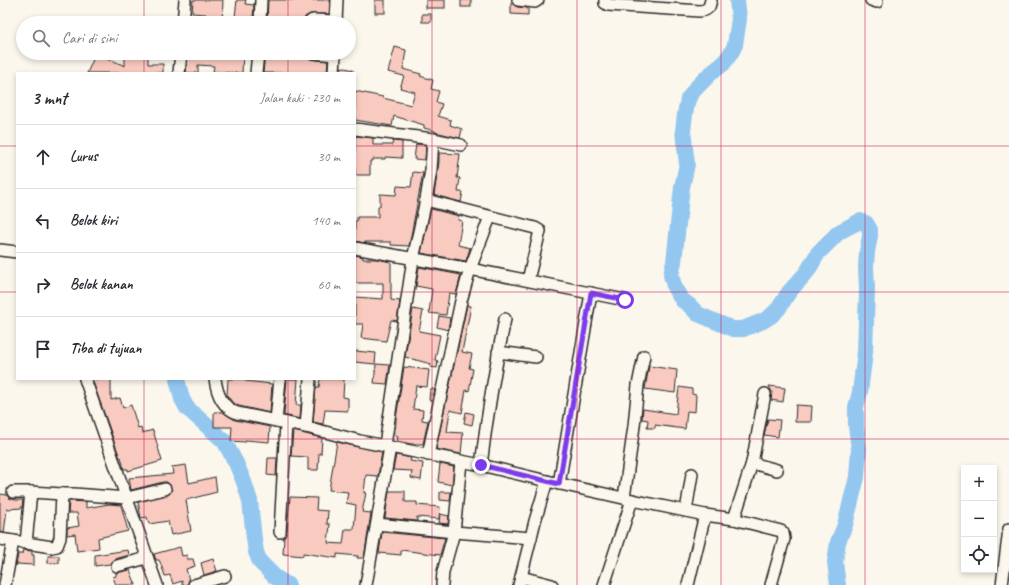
<!DOCTYPE html>
<html lang="id">
<head>
<meta charset="utf-8">
<style>
	:root { --surface:#fff; --page:#f7f7f7; --text:#2b2b33; --muted:#7c7c81; --line:#e1e1e2 }
	body { margin:0; font-family:Caveat,sans-serif; background:var(--page); color:var(--text) }
	.controls { position:absolute; right:12px; bottom:12px; display:grid; overflow:hidden; border-radius:0px; box-shadow:0 2px 6px #0003 }
	.controls button { width:36px; height:36px; display:grid; place-items:center; padding:0; border:0; border-bottom:1px solid var(--line); background:var(--surface); color:var(--text); font:20px sans-serif }
	.stop { position:absolute; width:12px; height:12px; margin:-9px; border:3px solid #7c3aed; border-radius:50%; background:#fff }
	.stop.end { background:#7c3aed; border-color:#fff; box-shadow:0 1px 4px #0008 }
	.list { margin:0; padding:0; list-style:none }
	h2 { display:flex; justify-content:space-between; align-items:center; height:52px; margin:0; padding:0 16px; font-size:17px }
	h2 small { font-size:13px; font-weight:400; color:var(--muted) }
	.list li { display:grid; grid-template-columns:26px 1fr auto; gap:12px; align-items:center; box-sizing:border-box; height:64px; padding:0 16px; border-top:1px solid var(--line) }
	.list b { display:block; font-size:15px; white-space:nowrap }
	.list em { font-size:13px; font-style:normal; color:var(--muted) }
	.icon { flex:none; width:22px; height:22px; fill:none; stroke:currentColor; stroke-width:2; stroke-linecap:round; stroke-linejoin:round }
	.map { position:relative; flex:none; width:1009px; height:585px; overflow:hidden }
	.search { position:absolute; background:var(--surface); box-shadow:0 2px 6px #0003; left:16px; top:16px; width:340px; height:44px; display:flex; align-items:center; gap:10px; box-sizing:border-box; padding:0 14px; border-radius:22px; color:var(--muted); font-size:15px }
	.panel { position:absolute; background:var(--surface); box-shadow:0 2px 6px #0003; left:16px; top:72px; width:340px; height:308px; border-radius:0px }
	.map>svg:first-child { display:block }
	.lines { fill:none; stroke-linecap:round; stroke-linejoin:round }
	.river { stroke:#93c7f0; stroke-width:16 }
	.building { fill:#f9cabf; stroke:#2b2b2b }
	.minor-casing { stroke:#2b2b2b; stroke-width:14 }
	.minor { stroke:#fbf7ec; stroke-width:11 }
	.route { stroke:#7c3aed; stroke-width:5 }
	.grid { fill:none; stroke:#c2185b; stroke-width:1; stroke-opacity:0.55 }
</style>
</head>
<body>
<div class="map">
<svg width="1009" height="585" viewBox="0 0 1009 585">
	<rect width="100%" height="100%" fill="#fbf7ec"/>
	<filter id="ink" filterUnits="userSpaceOnUse"><feTurbulence type="fractalNoise" baseFrequency=".025" numOctaves="2"/><feDisplacementMap in="SourceGraphic" scale="8" xChannelSelector="R" yChannelSelector="G"/><feConvolveMatrix kernelMatrix="1 2 1 2 8 2 1 2 1" color-interpolation-filters="sRGB"/></filter>
	<g filter="url(#ink)">
		<g class="lines">
			<!-- river -->
			<g class="river">
				<polyline points="737,0 739,19 735,45 731,53 723,64 710,74 695,89 688,99 685,114 683,131 687,164 682,187 674,262 671,275 675,289 682,300 689,305 698,314 733,329 743,329 763,321 771,316 779,308 789,292 807,272 818,253 839,232 860,221 866,223 870,230 870,236 867,252 866,267 867,290 865,352 860,392 856,407 856,426 859,449 857,477 845,525 838,542 835,562 838,585"/>
				<polyline points="177,379 182,399 187,408 224,441 236,463 244,482 250,501 254,539 256,552 260,562 275,577 288,585"/>
			</g>
		</g>
		<!-- building -->
		<g class="building">
			<polygon points="193,0 223,0 222,23 205,23 206,14 192,13"/>
			<polygon points="237,0 246,0 245,4 254,5 253,18 235,17"/>
			<polygon points="268,0 330,0 329,14 310,14 305,17 304,23 267,23"/>
			<rect x="375" y="0" width="10" height="13"/>
			<rect x="426" y="0" width="19" height="8"/>
			<rect x="461" y="0" width="10" height="7"/>
			<polygon points="511,2 514,5 517,7 528,8 528,15 511,14"/>
			<rect x="422" y="14" width="9" height="8"/>
			<polygon points="395,47 406,50 403,69 421,74 420,76 433,80 431,89 439,91 436,102 442,104 438,116 451,120 450,125 462,129 460,138 435,132 435,131 424,128 424,125 394,116 392,126 355,120 355,91 383,97 383,98 411,105 415,92 400,88 404,76 388,72"/>
			<polygon points="96,53 125,66 125,53 148,53 148,64 163,64 163,73 87,73"/>
			<polygon points="215,53 243,53 242,73 213,72 214,66 198,65 198,73 186,73 188,56 214,58"/>
			<polygon points="265,53 307,53 310,59 328,61 327,73 263,73"/>
			<polygon points="341,67 353,70 353,73 341,73"/>
			<polygon points="355,136 373,138 373,145 392,145 393,141 402,142 402,158 385,157 385,159 373,159 373,161 370,161 370,175 355,175"/>
			<polygon points="416,144 426,145 425,160 414,159"/>
			<polygon points="439,153 460,154 457,178 460,178 458,192 463,192 461,202 434,195 439,162"/>
			<polygon points="413,172 423,173 409,246 391,245 391,242 365,242 365,243 355,241 355,221 357,221 357,217 378,217 378,206 380,206 380,194 396,195 397,186 411,187"/>
			<polygon points="431,209 459,216 458,220 462,221 458,245 470,248 466,261 421,253"/>
			<polygon points="355,255 363,257 363,259 377,259 391,262 391,300 400,301 397,321 391,320 386,341 361,338 363,324 355,324 355,297 383,299 383,283 355,283"/>
			<polygon points="419,267 461,275 456,294 449,293 446,315 429,313 432,289 416,286"/>
			<polygon points="467,305 471,306 462,352 472,354 469,368 473,369 469,391 466,390 462,413 450,410 447,432 463,433 461,454 436,449"/>
			<polygon points="413,309 423,311 419,331 440,335 435,360 438,361 437,368 430,367 431,364 405,357"/>
			<polygon points="439,316 450,318 448,330 437,327"/>
			<polygon points="355,351 376,353 375,364 355,362"/>
			<polygon points="376,364 390,365 387,384 374,383"/>
			<polygon points="649,366 677,370 675,393 645,389"/>
			<polygon points="404,367 429,370 427,387 416,386 413,409 423,410 422,420 428,421 423,444 411,444 397,441 398,437 395,436 396,419"/>
			<polygon points="92,379 111,379 111,400 120,398 123,408 131,405 138,428 141,427 142,433 153,430 162,461 128,471 128,469 124,469 121,457 120,458"/>
			<polygon points="228,379 245,379 245,381 272,384 270,413 239,406 232,402 227,395"/>
			<polygon points="287,379 298,379 296,405 301,405 300,419 284,415"/>
			<polygon points="320,379 344,379 343,397 348,398 348,411 325,410 323,424 313,422 316,387 319,387"/>
			<polygon points="769,386 785,388 783,402 771,400 772,392"/>
			<polygon points="679,387 692,389 692,394 696,395 695,412 687,411 685,429 655,425 655,428 647,428 648,420 642,419 643,409 676,414"/>
			<polygon points="430,389 435,389 432,401 429,400"/>
			<polygon points="796,405 812,406 811,422 795,422"/>
			<polygon points="214,412 223,412 235,420 270,427 269,442 246,440 246,442 231,441 232,427 214,427"/>
			<polygon points="466,412 474,414 472,425 464,423"/>
			<polygon points="768,419 780,420 778,437 764,435"/>
			<polygon points="293,431 322,438 321,454 319,453 318,470 308,470 308,457 291,456"/>
			<polygon points="337,442 382,452 378,476 366,475 364,493 366,493 362,512 371,513 364,558 357,558 358,556 337,554 337,558 303,553 303,556 283,554 284,537 287,532 290,497 317,498 316,510 328,511 327,524 330,524 328,543 343,544 345,529 354,529 356,505 346,503 348,492 329,490"/>
			<polygon points="396,455 411,458 410,461 423,463 421,480 411,478 412,471 393,470"/>
			<polygon points="268,458 277,458 276,476 267,475"/>
			<polygon points="440,464 454,467 452,485 438,482"/>
			<polygon points="186,465 189,483 215,477 217,492 186,500 191,531 171,535 168,521 149,524 147,517 141,518 138,502 169,494 172,491 170,485 167,482 163,482 131,490 129,478 173,474 172,467"/>
			<polygon points="389,491 405,491 405,502 417,502 417,505 440,507 439,519 417,517 417,521 385,518"/>
			<polygon points="440,492 451,492 450,501 440,500"/>
			<polygon points="0,494 7,495 9,498 15,500 23,500 22,508 7,509 4,533 0,532"/>
			<polygon points="69,501 86,502 86,508 109,504 121,505 128,531 98,538 99,548 77,551 75,534 67,535 67,528 79,526 77,513 68,513"/>
			<polygon points="440,514 449,516 448,524 439,523"/>
			<polygon points="382,532 445,538 440,555 401,550 401,555 379,553"/>
			<polygon points="180,547 182,556 187,555 187,559 193,559 195,566 186,569 189,580 187,585 182,585 182,581 173,584 170,575 165,576 160,562 159,560 156,560 154,554"/>
			<polygon points="23,550 32,551 32,555 34,555 34,565 16,564 16,566 18,554 22,554"/>
			<polygon points="128,550 129,555 115,559 110,564 95,566 95,555"/>
			<rect x="48" y="556" width="11" height="7"/>
			<polygon points="213,559 217,571 204,575 201,563"/>
			<polygon points="130,570 136,585 116,585 113,577 116,576 116,573"/>
		</g>
		<g class="lines">
			<!-- minor casing -->
			<g class="minor-casing">
				<g id="minor">
					<polyline points="518,0 535,2 538,0"/>
					<polyline points="605,0 605,3 608,5 700,11 705,10 709,7 711,0"/>
					<polyline points="871,0 877,2"/>
					<polyline points="183,23 185,0"/>
					<polyline points="260,23 261,0"/>
					<polyline points="311,23 311,21 313,20 336,21"/>
					<polyline points="336,23 337,0"/>
					<polyline points="314,53 335,55 334,73"/>
					<polyline points="179,73 181,53"/>
					<polyline points="256,73 258,53"/>
					<polyline points="355,129 433,139 431,170 426,200 413,259 385,445"/>
					<polyline points="433,139 461,145"/>
					<polyline points="426,200 535,228 540,231 528,280"/>
					<polyline points="355,248 470,269 625,300"/>
					<polyline points="0,250 17,252"/>
					<polyline points="498,352 536,357"/>
					<polyline points="85,379 157,585"/>
					<path d="M215,379C217,394 222,407 237,413L306,427"/>
					<polyline points="310,379 306,427 360,441 481,465 547,481 535,521 519,585"/>
					<polyline points="276,421 280,379"/>
					<polyline points="428,455 461,301 470,269 490,217"/>
					<polyline points="752,463 777,470"/>
					<path d="M481,465C487,416 495,368 505,319"/>
					<polyline points="547,481 632,500 705,515 734,519 781,531 783,533 784,539 771,585"/>
					<polyline points="559,484 591,293"/>
					<polyline points="13,492 31,492"/>
					<polyline points="624,498 634,426 638,385 644,356"/>
					<polyline points="686,511 692,474"/>
					<polyline points="734,519 752,463 765,394"/>
					<polyline points="377,524 454,532 531,538"/>
					<polyline points="280,532 286,423"/>
					<polyline points="0,539 52,547 57,546 60,538 62,494 74,494 127,498 165,489"/>
					<polyline points="26,543 31,492 62,494"/>
					<polyline points="117,566 147,558"/>
					<polyline points="521,577 552,585"/>
					<polyline points="5,585 13,541"/>
					<polyline points="194,585 225,576"/>
					<polyline points="366,585 390,447"/>
					<polyline points="442,585 443,572 454,532 461,462"/>
					<polyline points="604,585 632,500"/>
					<polyline points="688,585 705,515"/>
					<polyline points="1002,585 1009,529"/>
				</g>
			</g>
			<!-- minor -->
			<use href="#minor" class="minor"/>
		</g>
	</g>
	<g class="lines" filter="url(#ink)">
		<!-- route -->
		<polyline class="route" points="481,465 559,484 591,293 625,300"/>
	</g>
	<!-- grid -->
	<path class="grid" d="M144,0V23M288,0V23M432,0V585M577,0V585M721,0V585M865,0V585M144,53V73M288,53V73M0,146H17M355,146H1009M0,292H17M355,292H1009M144,379V585M288,379V585M0,439H1009"/>
</svg>
<div class="controls">
<button>+</button>
<button>−</button>
<button><svg class="icon" aria-label="locate" viewBox="0 0 24 24"><circle cx="12" cy="12" r="6"/><path d="M12 2v4M12 18v4M2 12h4M18 12h4"/></svg></button>
</div>
<div class="stop" style="left:625px;top:300px"></div>
<div class="stop end" style="left:481px;top:465px"></div>
<div class="search"><svg class="icon" aria-label="search" viewBox="0 0 24 24"><circle cx="10" cy="10" r="6"/><path d="M15 15l6 6"/></svg>Cari di sini</div>
<section class="panel">
<h2>3 mnt<small>Jalan kaki · 230 m</small></h2>
<ul class="list">
<li><svg class="icon" aria-label="ahead" viewBox="0 0 24 24"><path d="M12 20V5M6 11l6-6 6 6"/></svg><div><b>Lurus</b></div><em>30 m</em></li>
<li><svg class="icon" aria-label="left" viewBox="0 0 24 24"><path d="M17 20v-9H6M10 6l-5 5 5 5"/></svg><div><b>Belok kiri</b></div><em>140 m</em></li>
<li><svg class="icon" aria-label="right" viewBox="0 0 24 24"><path d="M7 20v-9h11M14 6l5 5-5 5"/></svg><div><b>Belok kanan</b></div><em>60 m</em></li>
<li><svg class="icon" aria-label="arrive" viewBox="0 0 24 24"><path d="M6 21V4h12l-3 4 3 4H6"/></svg><div><b>Tiba di tujuan</b></div></li>
</ul>
</section>
</div>
</body>
</html>
